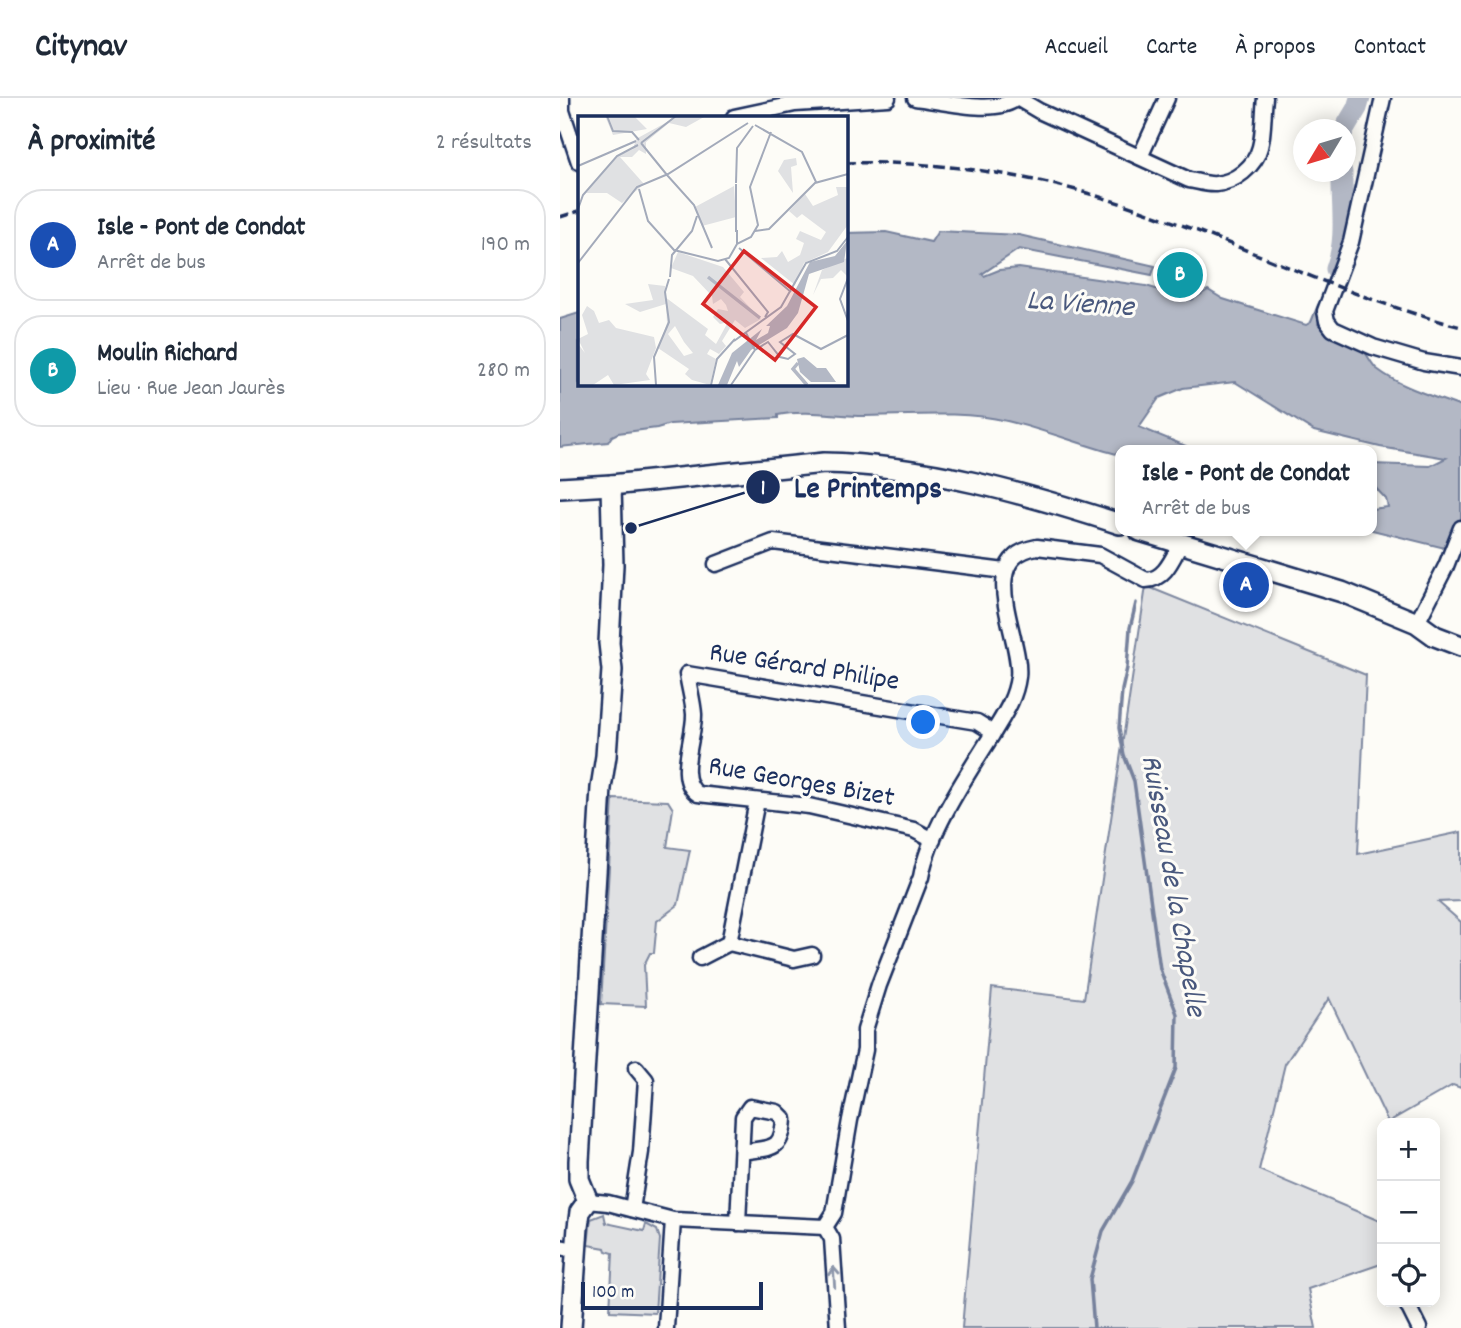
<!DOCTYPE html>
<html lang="fr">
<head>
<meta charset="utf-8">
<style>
	:root { --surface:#fff; --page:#f2f2f3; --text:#1f2937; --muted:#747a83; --line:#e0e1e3; --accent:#d1495b }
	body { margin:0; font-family:Dekko,sans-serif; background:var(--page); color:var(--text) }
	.controls { position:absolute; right:21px; bottom:21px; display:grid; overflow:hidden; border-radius:14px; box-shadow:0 4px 18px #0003 }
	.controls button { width:63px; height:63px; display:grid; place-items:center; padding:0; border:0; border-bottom:2px solid var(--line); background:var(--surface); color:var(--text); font:35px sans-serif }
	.compass { position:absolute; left:733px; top:21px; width:63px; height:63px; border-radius:50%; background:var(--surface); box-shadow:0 4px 18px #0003; rotate:232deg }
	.scale { position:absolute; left:21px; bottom:18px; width:182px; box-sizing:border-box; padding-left:7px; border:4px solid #1b2f5e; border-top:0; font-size:19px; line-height:24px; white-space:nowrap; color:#1b2f5e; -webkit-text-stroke:5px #fdfcf7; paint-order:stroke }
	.you { position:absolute; left:364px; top:625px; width:24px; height:24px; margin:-18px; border:5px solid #fff; border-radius:50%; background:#1a73e8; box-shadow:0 0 0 10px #1a73e833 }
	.badge { display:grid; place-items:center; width:46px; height:46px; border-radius:50%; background:var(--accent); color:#fff; font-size:23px; font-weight:700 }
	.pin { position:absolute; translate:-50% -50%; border:4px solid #fff; box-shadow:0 2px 7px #0006 }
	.popup { position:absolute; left:555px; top:347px; width:262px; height:91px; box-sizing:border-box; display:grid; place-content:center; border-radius:14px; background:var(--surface); filter:drop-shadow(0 2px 5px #0005); font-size:23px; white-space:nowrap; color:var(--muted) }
	.popup b { font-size:26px; color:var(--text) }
	.popup::after { content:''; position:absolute; left:50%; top:100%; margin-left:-14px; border:14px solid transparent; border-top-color:var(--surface) }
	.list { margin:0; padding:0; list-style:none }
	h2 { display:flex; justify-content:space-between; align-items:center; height:91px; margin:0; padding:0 28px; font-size:30px }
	h2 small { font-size:23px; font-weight:400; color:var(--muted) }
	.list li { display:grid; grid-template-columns:46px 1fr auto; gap:21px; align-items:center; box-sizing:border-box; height:112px; margin:0 14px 14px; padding:0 14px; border:2px solid var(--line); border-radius:28px }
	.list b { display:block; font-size:26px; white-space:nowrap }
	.list p { margin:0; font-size:23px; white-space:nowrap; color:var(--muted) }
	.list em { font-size:23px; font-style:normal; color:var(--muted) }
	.icon { flex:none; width:38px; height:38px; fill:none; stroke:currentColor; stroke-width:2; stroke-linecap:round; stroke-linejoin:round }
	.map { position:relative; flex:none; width:901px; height:1230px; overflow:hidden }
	header { display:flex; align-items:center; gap:42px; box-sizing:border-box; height:98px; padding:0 35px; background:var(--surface); border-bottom:2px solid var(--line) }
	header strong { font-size:33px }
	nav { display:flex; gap:38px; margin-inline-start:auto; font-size:24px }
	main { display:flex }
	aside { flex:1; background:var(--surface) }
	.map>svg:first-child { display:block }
	.green { fill:#e0e1e3; stroke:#7e88a0; stroke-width:2 }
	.water { fill:#b3b8c5; stroke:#76819c; stroke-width:2 }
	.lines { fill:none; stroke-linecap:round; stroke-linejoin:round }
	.stream { stroke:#76819c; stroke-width:3.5 }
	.river { stroke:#b3b8c5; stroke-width:21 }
	.minor-casing { stroke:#1b2f5e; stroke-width:19 }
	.major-casing { stroke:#1b2f5e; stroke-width:24 }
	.minor { stroke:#fdfcf7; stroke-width:14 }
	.major { stroke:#fdfcf7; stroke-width:19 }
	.rail { stroke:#1b2f5e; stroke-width:3.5; stroke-dasharray:10 5; stroke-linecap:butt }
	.oneway { stroke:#8c96aa }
	.labels { text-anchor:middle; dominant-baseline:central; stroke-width:6; stroke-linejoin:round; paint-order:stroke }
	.street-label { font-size:28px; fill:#1b2f5e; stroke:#fdfcf7 }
	.water-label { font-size:30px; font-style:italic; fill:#49587d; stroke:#fdfcf7 }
	.inset-river { fill:none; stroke:#b3b8c5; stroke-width:3.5 }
	.inset-road { fill:none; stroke:#a3aaba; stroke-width:2 }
	.view { fill:#d62828; fill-opacity:0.15; stroke:#d62828; stroke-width:3.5 }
	.inset-edge { fill:none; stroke:#1b2f5e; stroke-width:3.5 }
	.leader { fill:none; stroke:#1b2f5e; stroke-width:2.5 }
	.callout-dot { fill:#1b2f5e; stroke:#fdfcf7; stroke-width:2.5 }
	.mark-label { font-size:21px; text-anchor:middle; font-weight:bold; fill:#fff }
	.callout-label { font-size:30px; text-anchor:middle; font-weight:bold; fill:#1b2f5e; stroke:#fdfcf7; stroke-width:6; stroke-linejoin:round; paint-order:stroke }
</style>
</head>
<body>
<header>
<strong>Citynav</strong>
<nav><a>Accueil</a><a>Carte</a><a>À propos</a><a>Contact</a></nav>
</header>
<main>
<aside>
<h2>À proximité<small>2 résultats</small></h2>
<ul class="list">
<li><span class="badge" style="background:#1a4fb4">A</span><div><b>Isle - Pont de Condat</b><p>Arrêt de bus</p></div><em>190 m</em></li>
<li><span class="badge" style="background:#0f9aa8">B</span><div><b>Moulin Richard</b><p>Lieu · Rue Jean Jaurès</p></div><em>280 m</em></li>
</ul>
</aside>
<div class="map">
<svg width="901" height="1230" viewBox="0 0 901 1230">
	<rect width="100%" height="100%" fill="#fdfcf7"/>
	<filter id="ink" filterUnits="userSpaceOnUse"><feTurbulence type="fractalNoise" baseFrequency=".0143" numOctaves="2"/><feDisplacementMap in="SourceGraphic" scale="14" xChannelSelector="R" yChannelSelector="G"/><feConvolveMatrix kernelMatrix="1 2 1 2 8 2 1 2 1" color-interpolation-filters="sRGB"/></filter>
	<g filter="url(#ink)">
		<!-- green -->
		<g class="green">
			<polygon points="586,488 806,577 798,756 901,734 901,803 878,804 901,824 901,990 893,987 828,1024 769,900 725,966 699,1072 822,1124 821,1166 748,1191 756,1230 402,1230 432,890 524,901"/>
			<polygon points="53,701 108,703 113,711 107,749 130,752 118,807 97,823 94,855 90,855 84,867 86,908 41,906"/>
			<polygon points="44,1116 46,1125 84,1133 86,1126 97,1132 100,1141 95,1215 50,1213 53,1155 46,1153 45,1150 28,1147 31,1121"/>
		</g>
		<!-- water -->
		<path class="water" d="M378,133L459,137L595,168L592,177L459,151L422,176L424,178L439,172L459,170L586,188L632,202L648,192L663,201L746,227L751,224L758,207L764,210L758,226C770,239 786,241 800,250C808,255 810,265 817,271C842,290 873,298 901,309V454L812,432V411L828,409L826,401L812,386V366L870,368L886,360L820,349L754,333L675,284L623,290L599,300L579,329L626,348L625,352H560V357C522,347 485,332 447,323C400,312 347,318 298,318C272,317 244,312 218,317V320L110,326L97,330L58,335L52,338L48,344L0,349V221L19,215V285H285V135L326,134L371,144Z"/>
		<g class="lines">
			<!-- stream -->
			<polyline class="stream" points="534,1230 530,1181 543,1133 572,1083 616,970 617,916 600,871 574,683 564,657 559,630 562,592 567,570 570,530 576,505"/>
			<!-- river -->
			<g class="river">
				<polyline points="784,32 797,10 800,0"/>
				<path d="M776,171C788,139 781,108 782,74"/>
			</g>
			<!-- minor casing -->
			<g class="minor-casing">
				<g id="minor">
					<polyline points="2,0 2,13 19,64"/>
					<path d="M355,0C382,3 436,18 457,0L479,13L629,82C637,83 647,87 656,86C675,84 695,69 700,49C704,34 703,16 705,0"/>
					<polyline points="823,0 791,144 765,213 767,223 773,231 813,249 864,264 901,270"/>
					<polyline points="174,19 235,6 328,0"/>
					<polyline points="580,59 607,0"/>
					<polyline points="156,466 213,444 445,473"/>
					<polyline points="857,525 886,468 901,430"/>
					<path d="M373,742L354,732L249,708L138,696C115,682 135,639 134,616C133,603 129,589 127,576L417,624L433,634"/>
					<polyline points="169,845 234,861 252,857"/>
					<polyline points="140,860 169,845 197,703"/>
					<polyline points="28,1103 48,1105 113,1122 265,1129"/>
					<polyline points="72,1111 81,1054 86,982 76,970"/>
					<path d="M178,1125L183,1019L190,1009L217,1014L224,1021C222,1054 211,1049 182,1054"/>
					<path d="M265,1129L274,1115L290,1022L305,952V932L319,887L361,779C369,733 407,677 432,637C443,618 455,602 458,579C463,541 413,460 477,449L540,457L586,482C605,482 613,459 621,445"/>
					<polyline points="265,1129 272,1141 278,1230"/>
					<polyline points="0,1149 15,1152"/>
					<polyline points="846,1204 859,1230"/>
					<polyline points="106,1230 113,1122"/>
				</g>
			</g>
			<!-- major casing -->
			<g class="major-casing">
				<g id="major">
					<path d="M0,390L51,387L264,365C365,367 464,395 560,426"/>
					<polyline points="580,433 782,494 857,525 875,538 901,548"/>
					<polyline points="11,1230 18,1129 20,1114 28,1103 19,1081 19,1063 41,690 46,658 52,572 49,545 53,467 51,387"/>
				</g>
			</g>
			<!-- minor -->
			<use href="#minor" class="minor"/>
			<!-- major -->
			<use href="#major" class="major"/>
			<!-- rail -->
			<g class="rail">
				<path d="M285,65C362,63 442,72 516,92C648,128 769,195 901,229"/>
				<polyline points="0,119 19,113"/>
			</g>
		</g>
		<!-- one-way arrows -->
		<defs><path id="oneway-shaft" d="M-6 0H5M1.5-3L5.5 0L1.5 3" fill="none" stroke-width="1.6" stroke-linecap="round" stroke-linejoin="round" transform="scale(1.75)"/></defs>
		<use class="oneway" href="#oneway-shaft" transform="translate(274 1179) rotate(-94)"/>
	</g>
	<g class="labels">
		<!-- street labels -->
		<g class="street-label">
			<text transform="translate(244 571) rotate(9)">Rue Gérard Philipe</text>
			<text transform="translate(241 686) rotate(10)">Rue Georges Bizet</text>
		</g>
		<!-- water labels -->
		<g class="water-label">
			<text transform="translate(520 208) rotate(4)">La Vienne</text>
			<text transform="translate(611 788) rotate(80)">Ruisseau de la Chapelle</text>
		</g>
	</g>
	<!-- overview -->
	<g transform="translate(18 18)">
		<rect width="270" height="270" fill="#fdfcf7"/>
		<path d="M27,0H56L69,13L35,19ZM100,0L126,1L108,11L91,7L68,26V38L61,34L54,41H42L66,68L44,87L29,77H8L40,40L55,33L58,23ZM218,42L219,49L213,51L215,77L200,55L206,44ZM156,70L158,101L124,110L117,91ZM258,71H269V110L250,136L226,147L217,169L183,142L199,141L204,135L210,146L222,139L226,127L218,123L222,115L243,124L248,116L224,98L219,102L211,95L227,78L235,90L260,79ZM100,136L145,151L166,176L162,181L183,203L167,212L157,204L144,225L148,230L141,238L132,233L129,238L138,243L132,269L114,264L107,258L111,253L80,232L89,207L88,188L62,196L47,188L75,184L70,168L87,170V181L130,213L127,219L138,228L150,206L142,208L135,201L140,193L150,195L148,189L143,183L135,188L134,180L115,160L93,152ZM97,210L106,226L115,237L106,240L90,218ZM269,142V160L263,154L255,162L243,163L235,179L244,154ZM9,190L16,195L21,207L31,204L38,212L76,221L78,232L68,258L72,264L36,269L30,259L15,269H0V228L7,237L0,223L10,218L4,199Z" fill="#e0e1e3" fill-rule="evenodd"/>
		<path d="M269,125L266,146L231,158L220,197L209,212L173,234L161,251L159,245L149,269H140L154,237L184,213L178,224L190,217L192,210H188L209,190L232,146L257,140ZM226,241L239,252H248L258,266H233L222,256L219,243Z" fill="#b3b8c5"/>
		<path class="inset-river" d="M130,161L182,202M220,247L215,253L229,269"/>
		<path class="inset-road" d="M29,0L35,15L54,16L61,24M177,9L224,36L238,66M63,27L98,0M63,27L89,59M0,50L58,25M89,59L116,89L134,132M158,67L159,32L175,10M158,68V116M61,73L70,105L96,134L140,145L151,142L159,128M0,93L5,79L39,40L60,29M159,114V128L173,121L180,109L172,71L193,16M177,115L191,113L237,67L270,58M161,132L213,176M147,143L190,196L187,201M0,147L59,71L90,58L170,7M92,161L94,139L114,115L119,100M270,162L262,183L270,205M156,225L203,191L228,147L259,135L270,121M177,234L190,226L202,241L210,243L217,238L202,226L215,218L243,233L270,219M78,269L76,241L91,206L87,176L91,163M133,269L139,243L157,223M153,269L177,234L168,217"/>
		<path class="view" d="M166,135L238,191L197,244L125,188Z"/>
		<rect width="270" height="270" class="inset-edge"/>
	</g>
	<!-- callouts -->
	<path class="leader" d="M71 430L203 389"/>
	<g class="callout-dot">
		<circle cx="71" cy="430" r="7"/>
		<circle cx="203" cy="389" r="18"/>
	</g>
	<g class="mark-label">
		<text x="203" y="396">1</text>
	</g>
	<g class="callout-label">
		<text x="308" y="399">Le Printemps</text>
	</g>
</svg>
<div class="controls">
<button>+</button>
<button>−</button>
<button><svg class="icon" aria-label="locate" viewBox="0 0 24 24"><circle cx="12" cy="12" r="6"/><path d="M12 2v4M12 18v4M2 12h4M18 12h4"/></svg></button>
</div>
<svg class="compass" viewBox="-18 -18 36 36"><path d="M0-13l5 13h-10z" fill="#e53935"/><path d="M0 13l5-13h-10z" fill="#747a83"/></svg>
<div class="scale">100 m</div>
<div class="you"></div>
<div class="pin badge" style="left:686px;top:487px;background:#1a4fb4">A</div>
<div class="popup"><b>Isle - Pont de Condat</b>Arrêt de bus</div>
<div class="pin badge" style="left:620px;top:177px;background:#0f9aa8">B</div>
</div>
</main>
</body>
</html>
